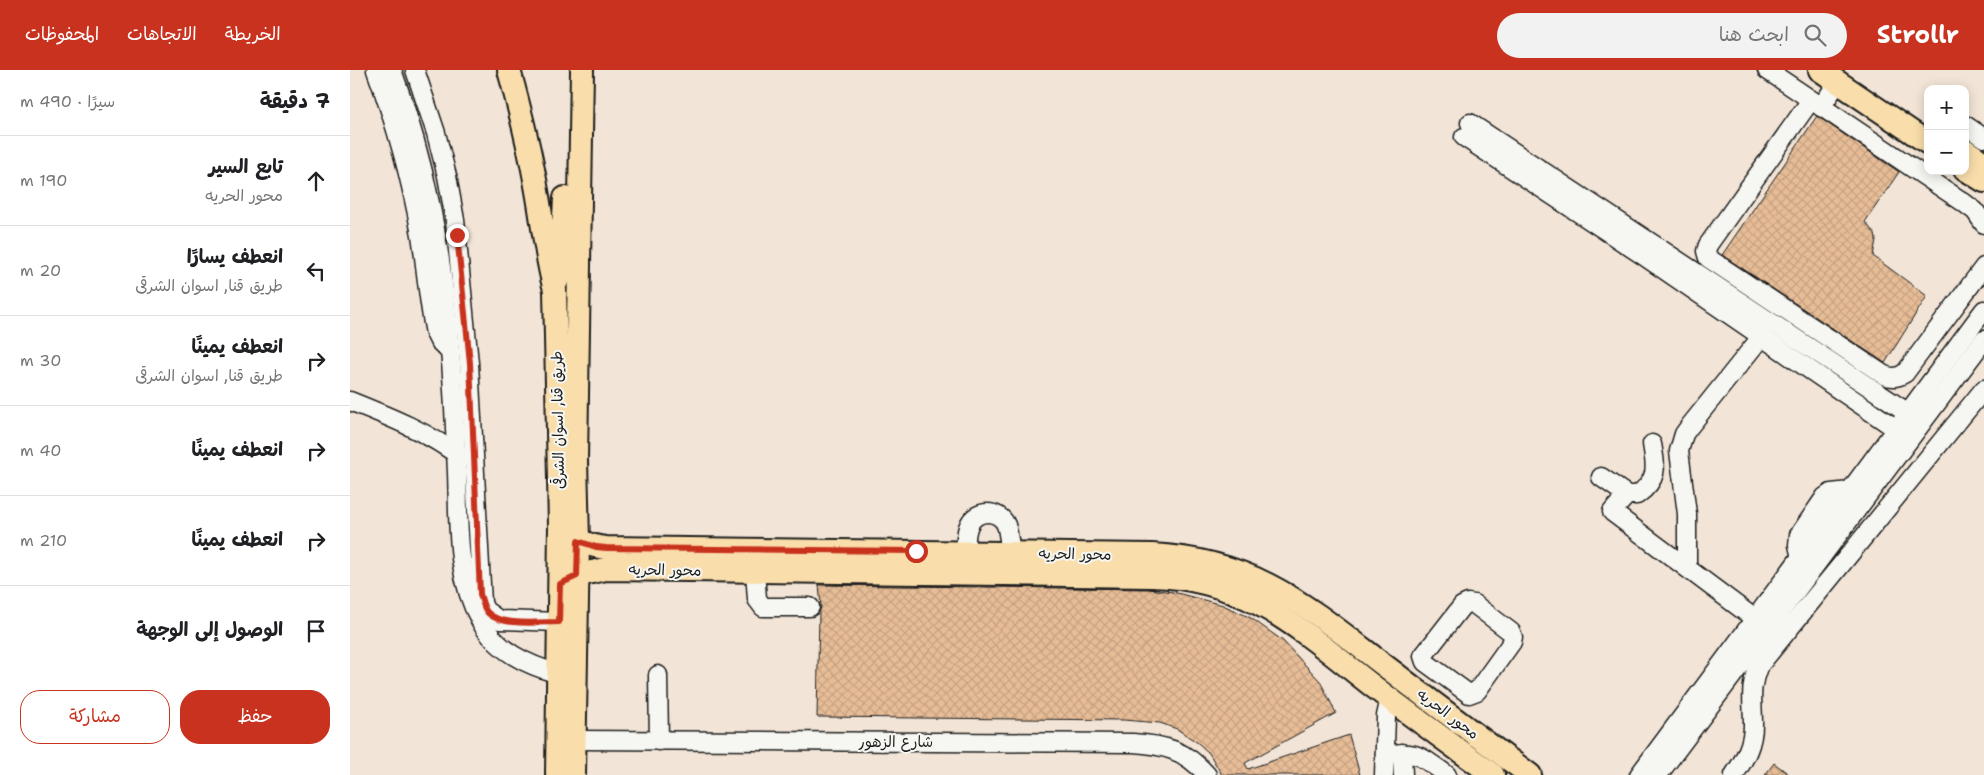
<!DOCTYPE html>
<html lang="ar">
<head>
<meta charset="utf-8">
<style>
	:root { --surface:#fff; --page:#f2f2f2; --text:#202124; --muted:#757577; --line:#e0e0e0; --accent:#c8321e }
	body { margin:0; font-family:"Shantell Sans","Playpen Sans Arabic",sans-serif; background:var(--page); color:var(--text); direction:rtl }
	.controls { position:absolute; right:15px; top:15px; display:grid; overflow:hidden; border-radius:10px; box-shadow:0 2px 12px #0003 }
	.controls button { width:45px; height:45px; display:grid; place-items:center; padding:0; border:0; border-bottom:1px solid var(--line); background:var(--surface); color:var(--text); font:25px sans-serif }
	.stop { position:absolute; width:15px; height:15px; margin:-11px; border:4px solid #c8321e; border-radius:50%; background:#fff }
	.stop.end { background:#c8321e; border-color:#fff; box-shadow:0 1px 5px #0008 }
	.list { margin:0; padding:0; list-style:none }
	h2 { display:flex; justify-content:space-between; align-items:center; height:65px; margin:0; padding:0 20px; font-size:21px }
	h2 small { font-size:16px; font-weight:400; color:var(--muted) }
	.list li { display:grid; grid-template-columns:32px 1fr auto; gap:15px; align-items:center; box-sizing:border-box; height:90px; padding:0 20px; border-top:1px solid var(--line) }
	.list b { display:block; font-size:19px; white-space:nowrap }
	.list p { margin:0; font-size:16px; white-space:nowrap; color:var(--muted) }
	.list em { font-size:16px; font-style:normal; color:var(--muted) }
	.actions { display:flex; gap:10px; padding:15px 20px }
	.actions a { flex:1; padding:11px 0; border:1px solid var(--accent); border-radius:20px; text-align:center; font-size:18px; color:var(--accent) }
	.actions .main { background:var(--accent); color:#fff }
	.icon { flex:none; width:28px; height:28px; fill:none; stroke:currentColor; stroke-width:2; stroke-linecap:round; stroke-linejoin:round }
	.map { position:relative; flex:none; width:1634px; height:705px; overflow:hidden; direction:ltr }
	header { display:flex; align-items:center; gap:30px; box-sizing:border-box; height:70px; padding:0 25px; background:var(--accent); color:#fff }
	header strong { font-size:24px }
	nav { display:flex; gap:28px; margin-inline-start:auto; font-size:18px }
	.search { width:350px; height:45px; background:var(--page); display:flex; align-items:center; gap:12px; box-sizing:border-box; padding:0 18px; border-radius:28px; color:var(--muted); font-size:19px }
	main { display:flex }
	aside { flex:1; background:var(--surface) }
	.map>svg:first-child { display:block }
	.building { fill:url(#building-cross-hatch); stroke:#1c1c1c }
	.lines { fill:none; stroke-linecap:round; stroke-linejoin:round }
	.minor-casing { stroke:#1c1c1c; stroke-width:21 }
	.major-casing { stroke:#1c1c1c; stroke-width:26 }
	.minor { stroke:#f6f6f2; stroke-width:18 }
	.major { stroke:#f9deab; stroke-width:22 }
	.route { stroke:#c8321e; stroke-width:6 }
	.labels { text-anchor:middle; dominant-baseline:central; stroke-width:4; stroke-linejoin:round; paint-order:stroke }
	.street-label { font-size:15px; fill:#1c1c1c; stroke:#f6f6f2 }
</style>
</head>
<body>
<header>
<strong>Strollr</strong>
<div class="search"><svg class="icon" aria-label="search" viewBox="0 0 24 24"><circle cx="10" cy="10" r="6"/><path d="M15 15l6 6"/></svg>ابحث هنا</div>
<nav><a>الخريطة</a><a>الاتجاهات</a><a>المحفوظات</a></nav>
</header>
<main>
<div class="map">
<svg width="1634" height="705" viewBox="0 0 1634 705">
	<defs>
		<pattern id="building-cross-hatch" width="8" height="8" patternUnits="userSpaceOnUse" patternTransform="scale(1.25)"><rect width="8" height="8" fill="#e7bd97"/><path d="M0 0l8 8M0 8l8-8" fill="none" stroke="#c6a282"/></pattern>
	</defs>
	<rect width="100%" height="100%" fill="#f2e5d7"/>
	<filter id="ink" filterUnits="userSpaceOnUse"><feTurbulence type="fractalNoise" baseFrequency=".02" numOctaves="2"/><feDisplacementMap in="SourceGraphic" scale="10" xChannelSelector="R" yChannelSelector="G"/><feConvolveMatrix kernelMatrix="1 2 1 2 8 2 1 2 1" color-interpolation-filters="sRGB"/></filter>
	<g filter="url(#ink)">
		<!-- building -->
		<g class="building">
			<polygon points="1467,46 1549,102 1515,152 1525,164 1526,170 1523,186 1577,226 1535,293 1372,185"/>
			<polygon points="469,515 798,519 823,522 873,535 901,548 933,571 970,611 986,643 895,693 898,699 999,665 1010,705 872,705 859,683 848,673 827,659 810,653 774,650 467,647 469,543 471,537"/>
			<polygon points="1424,693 1440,705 1415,705"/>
		</g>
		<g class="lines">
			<!-- minor casing -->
			<g class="minor-casing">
				<g id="minor">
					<path d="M26,0C46,54 61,108 71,165C76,197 78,231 85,263L89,271L100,282"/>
					<path d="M42,0C77,95 92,180 100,281C104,321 105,362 107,402C109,452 105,505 130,550C146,581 177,595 209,604"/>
					<polyline points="65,0 86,63 97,106 105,150 119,293 132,533 135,540 149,550 209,552"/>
					<polyline points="1417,0 1613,132 1625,141 1634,154"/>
					<path d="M1461,30L1358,175L1356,181L1358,188L1534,305C1542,308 1547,308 1555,303L1634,197"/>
					<polyline points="1471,37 1488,12"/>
					<polyline points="1120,53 1566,348"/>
					<polyline points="1615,55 1634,68"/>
					<polyline points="1114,67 1294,186 1555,365"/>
					<path d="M0,331C40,347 78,362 112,388"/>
					<path d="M1251,407L1277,425H1287C1309,409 1306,398 1302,374"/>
					<polyline points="1277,425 1262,442 1405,549"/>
					<path d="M615,482C616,473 615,463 619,455C626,439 649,439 656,455C659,464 659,474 661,483"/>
					<polyline points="1451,488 1448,475 1449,465 1475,427 1481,423 1500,421"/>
					<polyline points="1337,498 1337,444 1329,381 1334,364 1339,357 1412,266"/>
					<polyline points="405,501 407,529 413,537 460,537"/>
					<polygon points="1118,533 1124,534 1161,562 1163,567 1162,572 1127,621 1119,624 1075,592 1073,586 1112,536"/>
					<polyline points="308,605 309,671"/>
					<path d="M224,670L783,673C815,675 835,680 857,705"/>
					<polyline points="1052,683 1053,705"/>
					<path d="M1035,684C1070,682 1069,685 1097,705"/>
					<polyline points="1034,705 1036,646 1040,628"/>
					<polyline points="1289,705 1634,240"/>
					<polyline points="1308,705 1634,270"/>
					<path d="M1384,705C1395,689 1403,674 1403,655C1403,632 1399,619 1408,597L1634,319"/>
				</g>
			</g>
			<!-- major casing -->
			<g class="major-casing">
				<g id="major">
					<path d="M159,0C170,40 180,80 187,121C193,154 196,187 205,220L210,456L207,705"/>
					<polyline points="1470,0 1578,73"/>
					<polyline points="1615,80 1634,93"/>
					<polyline points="1615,99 1634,111"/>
					<polyline points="207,211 212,185 215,128"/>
					<path d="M210,456C224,469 237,476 256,478L802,485C909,490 962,541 1043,602C1088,637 1134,671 1180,705"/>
					<path d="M210,514L237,503L256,499L802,506C898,508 952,561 1024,617C1063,647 1103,676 1143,705"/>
					<polyline points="224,705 228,471 226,390 232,0"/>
				</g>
			</g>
			<!-- minor -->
			<use href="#minor" class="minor"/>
			<!-- major -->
			<use href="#major" class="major"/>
		</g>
	</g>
	<g class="lines" filter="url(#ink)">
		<!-- route -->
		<path class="route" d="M107,165L120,293L130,524C132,530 133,537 137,542C150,557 190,552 209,552L210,514L227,506L228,471L246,477L256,478L566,481"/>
	</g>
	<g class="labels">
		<!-- street labels -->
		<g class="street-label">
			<text transform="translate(208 350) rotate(-91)">طريق قنا, اسوان الشرقى</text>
			<text transform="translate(725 484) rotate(1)">محور الحريه</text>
			<text transform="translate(315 500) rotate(1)">محور الحريه</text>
			<text transform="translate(1098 644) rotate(37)">محور الحريه</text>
			<text x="546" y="672">شارع الزهور</text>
		</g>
	</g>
</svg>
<div class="controls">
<button>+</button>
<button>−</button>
</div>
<div class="stop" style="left:566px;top:481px"></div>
<div class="stop end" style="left:107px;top:165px"></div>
</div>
<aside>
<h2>7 دقيقة<small>سيرًا · 490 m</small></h2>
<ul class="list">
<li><svg class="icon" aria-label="ahead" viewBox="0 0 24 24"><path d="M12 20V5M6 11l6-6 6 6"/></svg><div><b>تابع السير</b><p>محور الحريه</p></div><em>190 m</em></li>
<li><svg class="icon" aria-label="left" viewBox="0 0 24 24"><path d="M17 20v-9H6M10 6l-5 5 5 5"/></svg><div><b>انعطف يسارًا</b><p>طريق قنا, اسوان الشرقى</p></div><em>20 m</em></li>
<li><svg class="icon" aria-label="right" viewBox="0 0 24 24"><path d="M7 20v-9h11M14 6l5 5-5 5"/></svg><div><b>انعطف يمينًا</b><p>طريق قنا, اسوان الشرقى</p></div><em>30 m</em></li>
<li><svg class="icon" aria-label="right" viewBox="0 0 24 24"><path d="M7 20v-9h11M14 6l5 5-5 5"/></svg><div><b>انعطف يمينًا</b></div><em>40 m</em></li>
<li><svg class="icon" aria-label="right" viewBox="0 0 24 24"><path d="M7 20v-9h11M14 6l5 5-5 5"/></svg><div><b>انعطف يمينًا</b></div><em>210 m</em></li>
<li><svg class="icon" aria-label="arrive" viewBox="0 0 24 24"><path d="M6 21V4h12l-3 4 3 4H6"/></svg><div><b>الوصول إلى الوجهة</b></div></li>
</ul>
<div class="actions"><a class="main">حفظ</a><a>مشاركة</a></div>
</aside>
</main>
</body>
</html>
